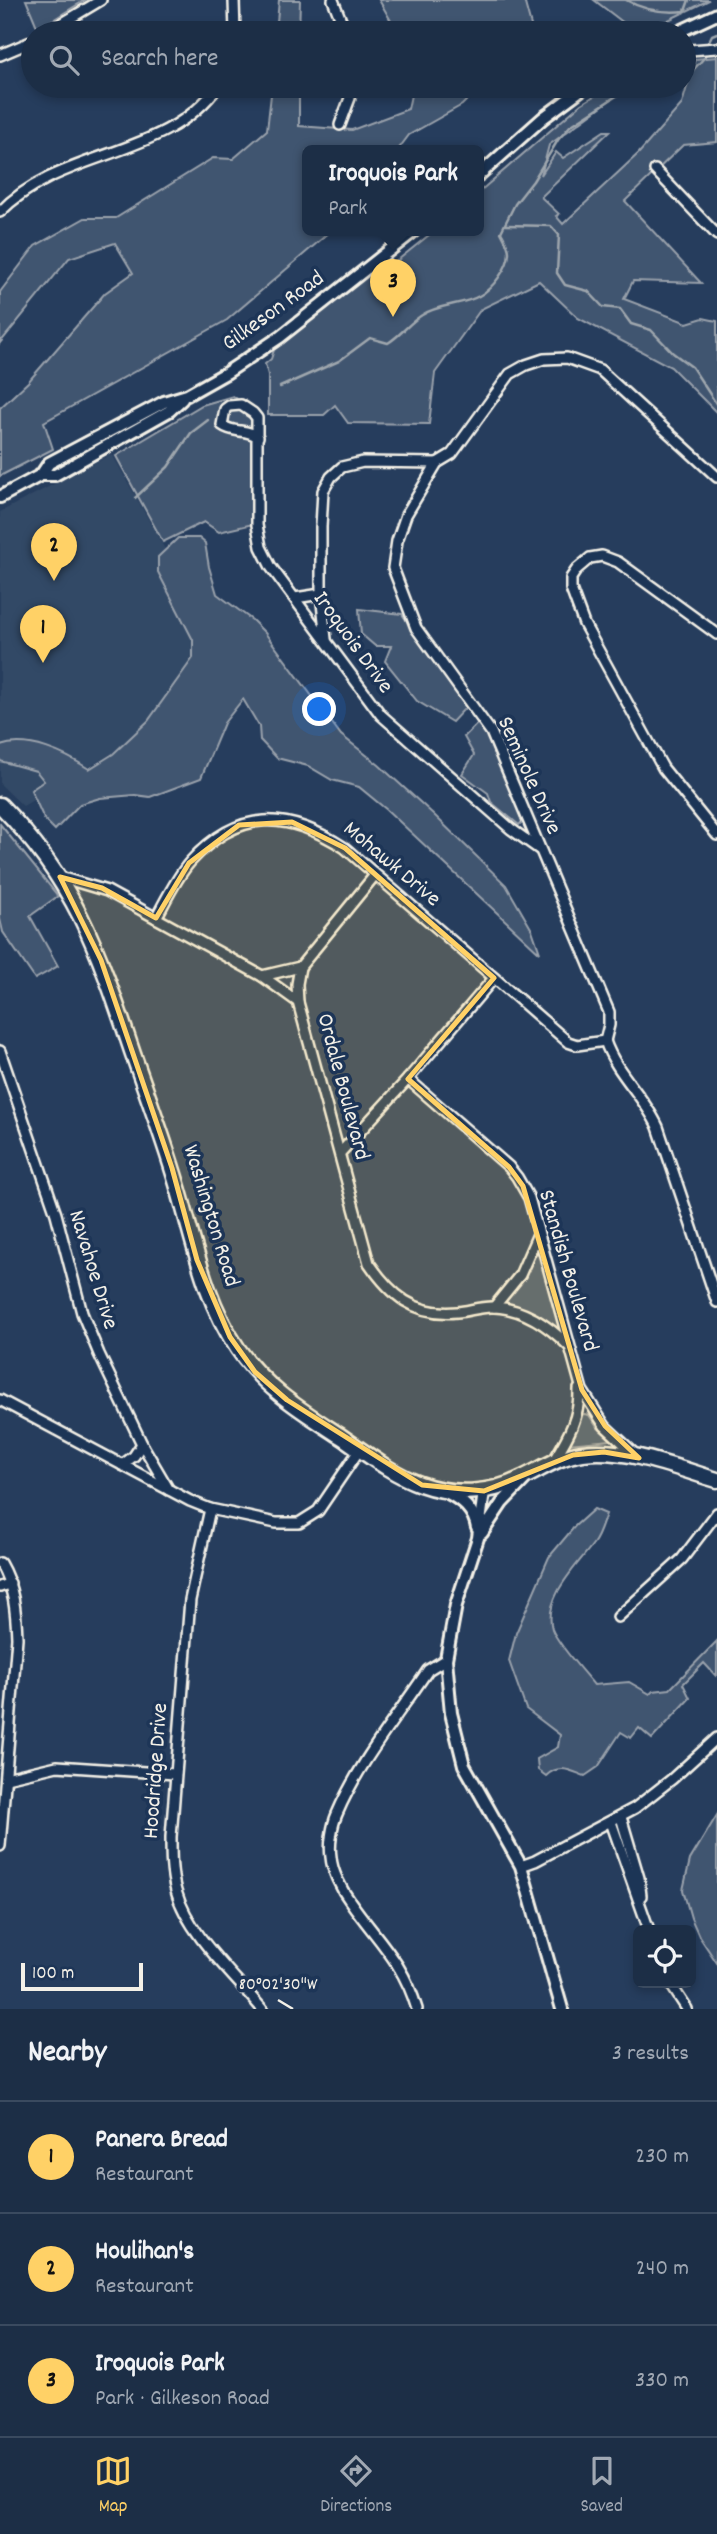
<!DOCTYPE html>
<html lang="en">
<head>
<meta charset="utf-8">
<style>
	:root { --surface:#1c2e46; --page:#293a51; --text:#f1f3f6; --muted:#a0a8b3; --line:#3a4a5f; --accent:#ffd166 }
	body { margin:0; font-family:Dekko,sans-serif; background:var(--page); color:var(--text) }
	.controls { position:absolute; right:21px; bottom:21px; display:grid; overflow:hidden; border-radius:10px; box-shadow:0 4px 10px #0003 }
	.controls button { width:63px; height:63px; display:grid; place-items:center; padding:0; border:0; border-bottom:2px solid var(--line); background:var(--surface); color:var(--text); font:35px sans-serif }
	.scale { position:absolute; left:21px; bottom:18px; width:122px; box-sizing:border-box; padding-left:7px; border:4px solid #f4f1e8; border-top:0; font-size:19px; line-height:24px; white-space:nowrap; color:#f4f1e8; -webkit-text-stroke:5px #1d3557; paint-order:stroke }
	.you { position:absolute; left:320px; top:710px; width:24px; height:24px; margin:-18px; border:5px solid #fff; border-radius:50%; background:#1a73e8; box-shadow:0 0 0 10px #1a73e833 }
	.badge { display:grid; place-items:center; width:46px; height:46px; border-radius:50%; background:var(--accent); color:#111; font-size:23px; font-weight:700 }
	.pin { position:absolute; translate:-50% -58px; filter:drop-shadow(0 2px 4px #0008) }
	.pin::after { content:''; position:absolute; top:37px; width:24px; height:21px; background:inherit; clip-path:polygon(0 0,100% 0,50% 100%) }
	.popup { position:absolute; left:302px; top:145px; width:182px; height:91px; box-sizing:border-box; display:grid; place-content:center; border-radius:10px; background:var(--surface); filter:drop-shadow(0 2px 5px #0005); font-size:23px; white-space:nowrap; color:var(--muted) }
	.popup b { font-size:26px; color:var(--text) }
	.popup::after { content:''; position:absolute; left:50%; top:100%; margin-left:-14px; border:14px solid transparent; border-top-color:var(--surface) }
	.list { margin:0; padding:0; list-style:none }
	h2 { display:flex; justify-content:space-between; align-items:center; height:91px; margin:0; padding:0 28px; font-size:30px }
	h2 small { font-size:23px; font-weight:400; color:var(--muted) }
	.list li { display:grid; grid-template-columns:46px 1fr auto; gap:21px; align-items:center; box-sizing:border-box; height:112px; padding:0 28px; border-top:2px solid var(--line) }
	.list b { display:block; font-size:26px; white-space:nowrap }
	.list p { margin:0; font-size:23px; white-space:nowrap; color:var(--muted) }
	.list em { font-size:23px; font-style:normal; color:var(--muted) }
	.icon { flex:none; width:38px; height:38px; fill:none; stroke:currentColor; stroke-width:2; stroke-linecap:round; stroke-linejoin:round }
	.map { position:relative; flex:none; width:717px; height:2009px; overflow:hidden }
	.search { position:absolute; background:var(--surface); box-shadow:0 4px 10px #0003; left:21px; right:21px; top:21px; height:77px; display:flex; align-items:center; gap:18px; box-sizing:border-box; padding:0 24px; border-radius:38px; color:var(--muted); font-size:26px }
	.sheet { height:427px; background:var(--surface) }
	nav { display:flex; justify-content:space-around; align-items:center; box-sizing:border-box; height:98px; border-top:2px solid var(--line); background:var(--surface); font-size:19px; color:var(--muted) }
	nav a { display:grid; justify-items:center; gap:4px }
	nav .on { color:var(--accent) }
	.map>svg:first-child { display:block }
	.built { fill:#334966 }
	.green { fill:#40546f; stroke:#9aa2ac; stroke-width:2 }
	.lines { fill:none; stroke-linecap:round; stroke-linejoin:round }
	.stream { stroke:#9fa7ae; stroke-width:2.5 }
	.minor-casing { stroke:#f4f1e8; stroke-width:14 }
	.tertiary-casing { stroke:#f4f1e8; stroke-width:16 }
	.primary-casing { stroke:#f4f1e8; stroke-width:19 }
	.minor { stroke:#1d3557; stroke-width:9 }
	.tertiary { stroke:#1d3557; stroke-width:10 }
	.primary { stroke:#1d3557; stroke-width:14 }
	.marked { fill:#ffd166; fill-opacity:0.2; stroke:#ffd166; stroke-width:5; stroke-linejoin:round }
	.ticks { fill:none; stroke:#f4f1e8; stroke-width:2.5 }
	.labels { text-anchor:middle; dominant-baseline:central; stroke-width:7; stroke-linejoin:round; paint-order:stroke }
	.street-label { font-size:23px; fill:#f4f1e8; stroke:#1d3557 }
	.ticks-label { font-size:18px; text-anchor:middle; fill:#f4f1e8; stroke:#1d3557; stroke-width:7; stroke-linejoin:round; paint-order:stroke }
</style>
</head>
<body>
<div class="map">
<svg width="717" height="2009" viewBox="0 0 717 2009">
	<rect width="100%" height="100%" fill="#263d5d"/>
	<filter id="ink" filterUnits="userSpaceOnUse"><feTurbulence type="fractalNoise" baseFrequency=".0143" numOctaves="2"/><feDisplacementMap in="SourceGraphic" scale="14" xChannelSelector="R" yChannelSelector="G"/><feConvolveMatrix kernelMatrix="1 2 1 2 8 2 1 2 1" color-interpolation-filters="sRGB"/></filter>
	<g filter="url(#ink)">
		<!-- built -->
		<polygon class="built" points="112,454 237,679 23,806 0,784 0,512"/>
		<!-- green -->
		<g class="green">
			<polygon points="26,0 85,0 38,29"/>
			<polygon points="279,0 300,0 299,33 276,33"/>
			<polygon points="379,0 524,0 533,33 398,33"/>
			<polygon points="594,0 709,0 642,33 637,33"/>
			<polygon points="717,57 717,142 683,145 625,201 701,283 633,281 624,299 687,323 703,318 717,321 717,413 671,367 578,318 539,281 481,309 435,373 429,424 348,423 335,405 324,415 268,415 268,375 265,364 271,359 274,350 369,270 373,280 434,231 479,231 479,192 581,104 611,86 629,86 549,145 541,175 556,152 563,158 604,131 610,131 541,197 559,214 556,216 563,224 639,153 682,104 695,59"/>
			<polygon points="272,86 299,86 299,126 352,130 408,109 413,86 481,86 462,105 409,135 397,151 307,151 307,231 331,231 227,320 44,422 53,449 0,476 0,408 28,382 105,293 133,273 115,243 69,258 0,343 0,292 35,246 85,218 116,218 213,158 233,159 267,130"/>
			<polygon points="233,396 256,412 253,524 219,532 204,522 163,542 116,456 202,405"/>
			<path d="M178,538H199L205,543L209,567L217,594L252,620L265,633L341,735L379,765L433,814L506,885L532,930L540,953L387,810L359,787L332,780L308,766L277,758L260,740L259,726L243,699L224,723L201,778L150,797L135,795L100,798L80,804L55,830L44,819L31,790L44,781L36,771L0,761V746C29,736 66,754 89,769L113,754L148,721L193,658V640L158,572V557Z"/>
			<polygon points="359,609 402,614 466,707 452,722 417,701 385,661 391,646 375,646 361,634"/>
			<polygon points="478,723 487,736 524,820 519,825 491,802 488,793 462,774 474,755 464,737"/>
			<polygon points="0,824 58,896 30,916 58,966 35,979 3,932 0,919"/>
			<polygon points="538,1245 560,1329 530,1311 501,1302 524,1277"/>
			<polygon points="584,1414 589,1415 597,1427 611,1440 568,1444 579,1416"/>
			<path d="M594,1509L606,1514C602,1524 600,1535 593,1544C577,1566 543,1597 552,1629C557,1643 584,1673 594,1685L629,1682L650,1694L653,1691L670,1689L717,1641V1675L716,1676L704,1663L683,1684L690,1698L652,1739L639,1728L631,1738L621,1732L598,1767L585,1776C571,1771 559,1763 546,1776L538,1770L537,1759L558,1747L560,1735L526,1709L509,1661L516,1633L549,1557L575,1526Z"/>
			<polygon points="717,1815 717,1963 699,1936 691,1918 683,1890 690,1860"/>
		</g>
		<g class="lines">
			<!-- stream -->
			<g class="stream">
				<path d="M626,0C643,10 665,13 685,11L689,0"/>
				<polyline points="708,43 712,35 717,33"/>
				<polyline points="684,72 693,70 705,57"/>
				<polyline points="506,225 551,226 559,235 557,273 565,285 588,291 603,307 620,309 631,324 651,330 673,353 692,367 717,405"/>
				<path d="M280,387L339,361L370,338L388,343C401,335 409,323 422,315C439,304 464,305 479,296C492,289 509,268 509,252C509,246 504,238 501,232L515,204L533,181L558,140L570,126L632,86"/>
				<polyline points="135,498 168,467 191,433 208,420"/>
			</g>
			<!-- minor casing -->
			<g class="minor-casing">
				<g id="minor">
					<polyline points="234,0 235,33"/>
					<polyline points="333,0 346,33"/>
					<polyline points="46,33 101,0"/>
					<polyline points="684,48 690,50 717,48"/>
					<polyline points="0,55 33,41"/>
					<polyline points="340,125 350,98 352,86"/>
					<polyline points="655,170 717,235"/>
					<path d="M0,212C60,149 167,159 218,86"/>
					<path d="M258,437C246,428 234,434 222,425L225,409L229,406L241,405L253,413L257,418V525L261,547L271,567L381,715L511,829L539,849"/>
					<polyline points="295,598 321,594"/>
					<polyline points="717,634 618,562 602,556 590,558 577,569 571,578 571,589 584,624 663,768 717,835"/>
					<polyline points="326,639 321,594 321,527 323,491 331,477 342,467 363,462 437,463"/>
					<path d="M60,877L107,891L262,976L298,1002L369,1263C391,1295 414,1316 457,1312C469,1311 482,1306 494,1307C523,1308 549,1326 569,1346"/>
					<path d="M156,918C166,900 176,878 190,862C238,808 288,811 345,848L568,1042L577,1045L605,1041"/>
					<polyline points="262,976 300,967 375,875"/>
					<polyline points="298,1002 297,984 300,967"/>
					<polyline points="605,1041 609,1025 609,1012 491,732 416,628 393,568 397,541 406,515 437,463 452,454 510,374 526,365 544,359 567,358 600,370 717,477"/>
					<path d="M605,1041C616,1073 644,1096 658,1127L717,1302"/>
					<polyline points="0,1051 56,1214 82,1313 99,1354 142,1444 169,1490"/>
					<polyline points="408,1079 509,1167 517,1177 529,1198 582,1390 605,1426 637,1456"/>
					<polyline points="340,1153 408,1079 494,978"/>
					<polyline points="494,1307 520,1275 538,1234"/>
					<polyline points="0,1400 190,1501 210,1509 276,1523 299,1523 318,1511 360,1449"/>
					<path d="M554,1460C568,1437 580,1417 579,1389"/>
					<polyline points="122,1465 134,1456 142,1444"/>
					<path d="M210,1509L190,1600L171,1837C171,1855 171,1873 176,1891C188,1934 234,1975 262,2009"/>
					<path d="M0,1563C14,1587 16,1611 17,1638L0,1846"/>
					<polyline points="0,1587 10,1583"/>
					<polyline points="618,1617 682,1559 717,1513"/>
					<polyline points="6,1778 57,1766 175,1774"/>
					<polyline points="621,1817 639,1878 641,1896"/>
					<polyline points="611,1822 649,1930"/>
					<polyline points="521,1866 535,1861 635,1808 672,1779 717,1738"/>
					<polyline points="670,1983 687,2009"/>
					<path d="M417,2009C403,1961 376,1939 350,1901C341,1889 332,1871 331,1857C329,1845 332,1825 337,1814C358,1764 398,1715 428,1670L446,1659"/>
				</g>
			</g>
			<!-- tertiary casing -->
			<g class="tertiary-casing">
				<g id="tertiary">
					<polyline points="676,33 717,14"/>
					<polyline points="479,175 543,118 586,86"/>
					<polyline points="41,475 49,463 164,402 187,395 226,373 280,337 414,231"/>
					<polyline points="0,497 41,475 55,475 169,411 182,399"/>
					<polyline points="484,1491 478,1538 456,1605 446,1659 451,1713 464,1765 521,1866 562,2009"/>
					<path d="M446,1492C462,1500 474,1510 477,1528"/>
					<polyline points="482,1533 502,1503 524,1480"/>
				</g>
			</g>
			<!-- primary casing -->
			<g class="primary-casing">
				<path id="primary" d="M0,805C77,883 99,953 133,1054C148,1097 164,1140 177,1184C194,1241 204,1299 238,1349C265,1389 304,1412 342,1437C367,1454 392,1474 420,1484C453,1496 490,1494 520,1479C542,1469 559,1456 583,1453C625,1447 677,1468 717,1480"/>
			</g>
			<!-- minor -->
			<use href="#minor" class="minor"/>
			<!-- tertiary -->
			<use href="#tertiary" class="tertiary"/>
			<!-- primary -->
			<use href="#primary" class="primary"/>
		</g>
	</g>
	<!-- marked area -->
	<path class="marked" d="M292,822L345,848L494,978L408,1079L509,1167L523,1186L582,1390L605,1426L639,1458L604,1452L573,1455L484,1491L422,1485L287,1400L255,1372L230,1337L197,1260L172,1168L101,960L60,877L102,888L156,918L189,863L239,825Z"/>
	<!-- ticks -->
	<path class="ticks" d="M278,2000L293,2009"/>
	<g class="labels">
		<!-- street labels -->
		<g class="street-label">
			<text transform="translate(274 312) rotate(-36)">Gilkeson Road</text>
			<text transform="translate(352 643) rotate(54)">Iroquois Drive</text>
			<text transform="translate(528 776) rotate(66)">Seminole Drive</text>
			<text transform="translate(391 865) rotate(40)">Mohawk Drive</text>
			<text transform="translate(342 1087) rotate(75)">Ordale Boulevard</text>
			<text transform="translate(210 1216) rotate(73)">Washington Road</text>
			<text transform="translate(92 1270) rotate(73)">Navahoe Drive</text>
			<text transform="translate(567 1271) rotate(74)">Standish Boulevard</text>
			<text transform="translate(157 1771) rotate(-86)">Hoodridge Drive</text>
		</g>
	</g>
	<g class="ticks-label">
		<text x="278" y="1989">80°02'30"W</text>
	</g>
</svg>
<div class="controls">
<button><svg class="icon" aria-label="locate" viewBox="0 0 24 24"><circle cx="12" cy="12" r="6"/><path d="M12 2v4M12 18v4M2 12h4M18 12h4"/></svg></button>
</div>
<div class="scale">100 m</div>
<div class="you"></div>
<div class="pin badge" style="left:43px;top:663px">1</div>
<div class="pin badge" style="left:54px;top:581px">2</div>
<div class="pin badge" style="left:393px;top:317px">3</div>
<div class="popup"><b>Iroquois Park</b>Park</div>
<div class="search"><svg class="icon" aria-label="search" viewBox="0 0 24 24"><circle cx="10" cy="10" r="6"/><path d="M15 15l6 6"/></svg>Search here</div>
</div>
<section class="sheet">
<h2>Nearby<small>3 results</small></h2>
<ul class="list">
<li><span class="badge">1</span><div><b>Panera Bread</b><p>Restaurant</p></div><em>230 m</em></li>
<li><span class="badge">2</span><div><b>Houlihan's</b><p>Restaurant</p></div><em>240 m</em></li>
<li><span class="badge">3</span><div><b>Iroquois Park</b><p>Park · Gilkeson Road</p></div><em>330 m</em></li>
</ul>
</section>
<nav>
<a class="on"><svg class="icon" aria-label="map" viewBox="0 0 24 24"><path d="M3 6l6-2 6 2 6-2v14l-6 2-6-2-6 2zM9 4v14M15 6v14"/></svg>Map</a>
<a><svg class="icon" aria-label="directions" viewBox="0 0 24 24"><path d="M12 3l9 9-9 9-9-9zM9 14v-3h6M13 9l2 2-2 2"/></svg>Directions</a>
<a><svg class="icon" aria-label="saved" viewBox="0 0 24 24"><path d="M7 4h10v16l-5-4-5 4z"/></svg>Saved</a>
</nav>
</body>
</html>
